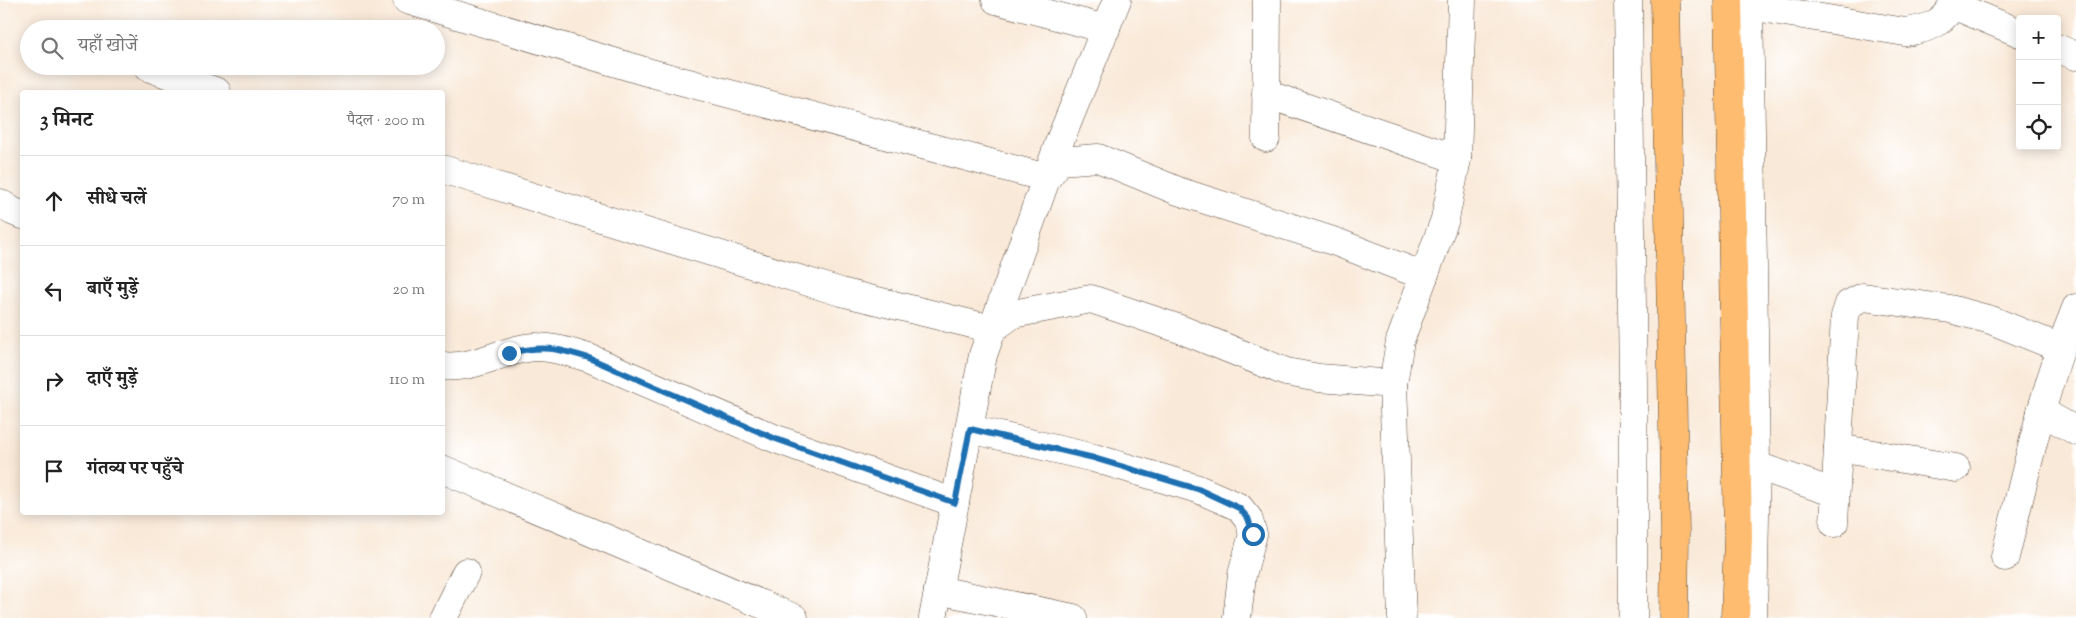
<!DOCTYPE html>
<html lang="hi">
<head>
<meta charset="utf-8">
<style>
	:root { --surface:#fff; --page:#f6f6f6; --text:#222; --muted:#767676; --line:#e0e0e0 }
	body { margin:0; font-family:"Sorts Mill Goudy","Noto Serif Devanagari",serif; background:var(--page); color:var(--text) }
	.controls { position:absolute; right:15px; top:15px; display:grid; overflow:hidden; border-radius:5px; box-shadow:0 2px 12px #0003 }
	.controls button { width:45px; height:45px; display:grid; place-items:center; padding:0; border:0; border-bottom:1px solid var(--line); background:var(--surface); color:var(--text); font:25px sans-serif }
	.stop { position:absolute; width:15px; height:15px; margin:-11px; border:4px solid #1f6fb2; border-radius:50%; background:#fff }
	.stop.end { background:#1f6fb2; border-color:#fff; box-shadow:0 1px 5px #0008 }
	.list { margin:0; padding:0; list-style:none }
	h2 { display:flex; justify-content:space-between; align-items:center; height:65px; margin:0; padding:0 20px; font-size:21px }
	h2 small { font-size:16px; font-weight:400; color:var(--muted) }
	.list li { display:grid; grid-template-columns:32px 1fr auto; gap:15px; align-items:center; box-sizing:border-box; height:90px; padding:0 20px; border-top:1px solid var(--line) }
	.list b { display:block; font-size:19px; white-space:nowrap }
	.list em { font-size:16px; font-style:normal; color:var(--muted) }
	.icon { flex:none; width:28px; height:28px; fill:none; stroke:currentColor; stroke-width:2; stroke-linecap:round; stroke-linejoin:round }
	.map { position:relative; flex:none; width:2076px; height:618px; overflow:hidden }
	.search { position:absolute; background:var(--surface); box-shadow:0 2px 12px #0003; left:20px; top:20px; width:425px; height:55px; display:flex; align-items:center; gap:12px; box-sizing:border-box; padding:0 18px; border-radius:28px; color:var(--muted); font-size:19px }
	.panel { position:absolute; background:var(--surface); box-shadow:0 2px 12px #0003; left:20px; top:90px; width:425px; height:425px; border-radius:5px }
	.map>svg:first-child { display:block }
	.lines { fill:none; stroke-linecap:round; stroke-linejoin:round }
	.minor-casing { stroke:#58473a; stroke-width:29 }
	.highway-casing { stroke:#58473a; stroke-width:29 }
	.minor { stroke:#fff; stroke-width:28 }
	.highway { stroke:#fdbc70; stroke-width:28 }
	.route { stroke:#1f6fb2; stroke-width:6 }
</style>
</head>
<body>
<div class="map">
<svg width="2076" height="618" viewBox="0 0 2076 618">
	<rect width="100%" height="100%" fill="#fff"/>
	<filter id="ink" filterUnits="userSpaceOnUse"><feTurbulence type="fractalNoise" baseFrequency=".02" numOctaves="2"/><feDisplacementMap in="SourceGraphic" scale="10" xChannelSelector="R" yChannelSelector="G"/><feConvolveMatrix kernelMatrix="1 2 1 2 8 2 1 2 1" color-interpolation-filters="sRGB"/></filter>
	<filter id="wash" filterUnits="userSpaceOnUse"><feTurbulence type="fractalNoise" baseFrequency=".0096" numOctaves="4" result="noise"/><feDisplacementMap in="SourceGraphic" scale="20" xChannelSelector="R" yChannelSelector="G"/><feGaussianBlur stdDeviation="1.12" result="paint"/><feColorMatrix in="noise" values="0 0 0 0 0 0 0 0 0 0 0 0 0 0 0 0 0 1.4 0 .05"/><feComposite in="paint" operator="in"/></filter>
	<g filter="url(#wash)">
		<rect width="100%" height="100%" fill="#f9e9d8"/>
	</g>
	<g filter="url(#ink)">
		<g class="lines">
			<!-- minor casing -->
			<g class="minor-casing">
				<g id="minor">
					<polyline points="407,0 647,72 1047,178 1060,161 1098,158 1178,191 1336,242 1424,276"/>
					<polyline points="996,0 1106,29"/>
					<polyline points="1628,0 1633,385 1633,618"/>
					<polyline points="1749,0 1756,465 1753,618"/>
					<path d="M1732,3L1905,32C1929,29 1945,23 1955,0"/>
					<polyline points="1953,5 2020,33"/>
					<polyline points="2057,48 2076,56"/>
					<polyline points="148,67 217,92"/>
					<polyline points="1266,94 1457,159"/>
					<polyline points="1266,138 1267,0"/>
					<polyline points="442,169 841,292 992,329 1013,314 1091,299 1180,329 1286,372 1319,378 1393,384"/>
					<polyline points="0,203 12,211 22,215"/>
					<path d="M442,366C475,370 504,348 536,347C555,347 571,353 589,358L776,439L955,503"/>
					<polyline points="2041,411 2076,431"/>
					<polyline points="970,429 1094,458 1198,489 1239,507 1248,518 1253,534 1242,575 1237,618"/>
					<polyline points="1838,448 1956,468"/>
					<polyline points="1740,460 1835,493"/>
					<polyline points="442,469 794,618"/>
					<polyline points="1834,523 1845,316 1849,304 1863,297 1950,309 1991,320 2060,348"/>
					<path d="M2005,557C2026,473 2043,388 2076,308"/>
					<polyline points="938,590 1073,618"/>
					<polyline points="443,618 466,572"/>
					<polyline points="933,618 983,355 1059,143 1117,0"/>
					<polyline points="1402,618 1393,384 1400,341 1445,219 1457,159 1462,0"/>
				</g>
			</g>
			<!-- highway casing -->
			<g class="highway-casing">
				<g id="highway">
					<polyline points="1665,0 1675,533 1674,618"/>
					<polyline points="1728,0 1738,537 1735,618"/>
				</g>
			</g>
			<!-- minor -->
			<use href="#minor" class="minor"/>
			<!-- highway -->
			<use href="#highway" class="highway"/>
		</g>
	</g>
	<g class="lines" filter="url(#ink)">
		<!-- route -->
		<path class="route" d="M509,353C544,345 556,348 589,358L776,439L955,503L970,429L1094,458L1198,489L1239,508L1248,518L1253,534"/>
	</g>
</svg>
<div class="controls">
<button>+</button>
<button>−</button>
<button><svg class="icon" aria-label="locate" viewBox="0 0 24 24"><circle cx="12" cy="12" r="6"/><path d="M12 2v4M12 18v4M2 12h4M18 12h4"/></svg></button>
</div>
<div class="stop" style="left:1253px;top:534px"></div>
<div class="stop end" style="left:509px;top:353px"></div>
<div class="search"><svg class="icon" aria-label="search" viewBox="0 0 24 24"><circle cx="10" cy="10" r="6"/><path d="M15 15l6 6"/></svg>यहाँ खोजें</div>
<section class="panel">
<h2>3 मिनट<small>पैदल · 200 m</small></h2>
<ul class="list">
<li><svg class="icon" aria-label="ahead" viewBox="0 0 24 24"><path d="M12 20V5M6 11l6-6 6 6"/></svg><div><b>सीधे चलें</b></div><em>70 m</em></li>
<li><svg class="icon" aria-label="left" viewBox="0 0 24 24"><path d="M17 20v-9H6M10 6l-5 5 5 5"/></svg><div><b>बाएँ मुड़ें</b></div><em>20 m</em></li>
<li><svg class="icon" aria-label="right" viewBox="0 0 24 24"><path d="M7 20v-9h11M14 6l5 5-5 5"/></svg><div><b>दाएँ मुड़ें</b></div><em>110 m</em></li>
<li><svg class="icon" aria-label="arrive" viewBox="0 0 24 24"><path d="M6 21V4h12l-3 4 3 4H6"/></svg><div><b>गंतव्य पर पहुँचे</b></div></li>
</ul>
</section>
</div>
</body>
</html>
